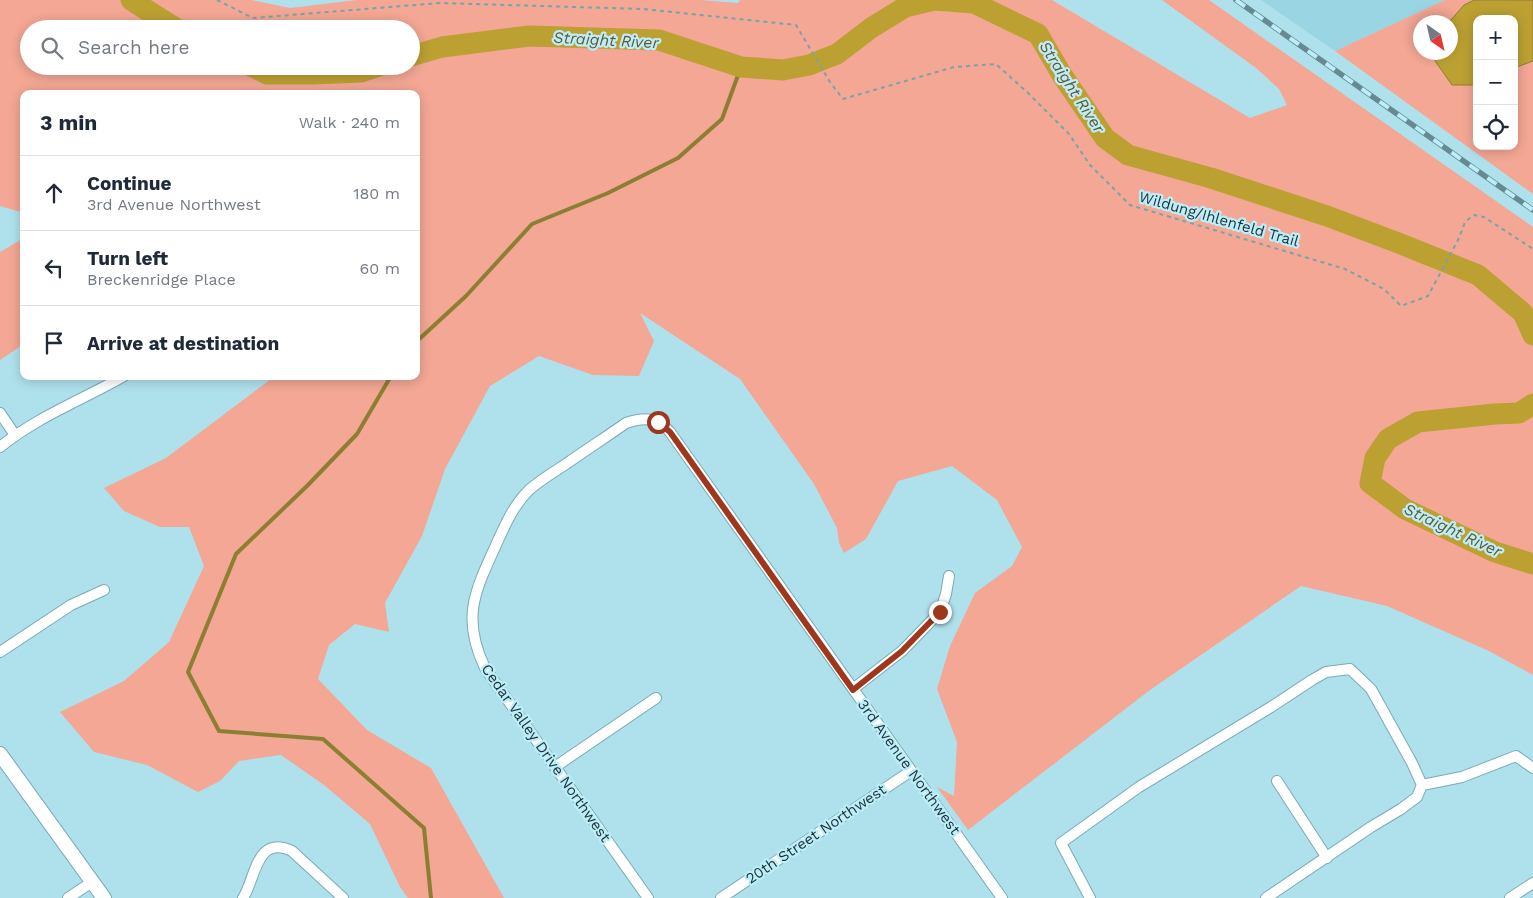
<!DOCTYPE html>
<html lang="en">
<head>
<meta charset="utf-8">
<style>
	:root { --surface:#fff; --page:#f6f6f7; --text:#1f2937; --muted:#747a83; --line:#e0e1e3 }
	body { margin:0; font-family:"Work Sans",sans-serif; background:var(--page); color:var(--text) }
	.controls { position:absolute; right:15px; top:15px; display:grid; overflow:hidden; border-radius:10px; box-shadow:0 2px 12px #0003 }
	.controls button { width:45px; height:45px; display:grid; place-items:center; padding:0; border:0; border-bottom:1px solid var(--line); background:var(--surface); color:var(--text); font:25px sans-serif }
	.compass { position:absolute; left:1413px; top:15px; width:45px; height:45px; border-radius:50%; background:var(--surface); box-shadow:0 2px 12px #0003; rotate:146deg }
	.stop { position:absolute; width:15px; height:15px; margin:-11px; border:4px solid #9f371d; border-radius:50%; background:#fff }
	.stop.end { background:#9f371d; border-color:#fff; box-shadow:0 1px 5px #0008 }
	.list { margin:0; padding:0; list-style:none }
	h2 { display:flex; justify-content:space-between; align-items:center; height:65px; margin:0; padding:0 20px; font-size:21px }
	h2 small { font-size:16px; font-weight:400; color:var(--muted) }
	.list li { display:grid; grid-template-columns:32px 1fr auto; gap:15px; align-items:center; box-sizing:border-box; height:75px; padding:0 20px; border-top:1px solid var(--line) }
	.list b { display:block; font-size:19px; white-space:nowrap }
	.list p { margin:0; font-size:16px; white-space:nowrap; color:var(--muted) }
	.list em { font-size:16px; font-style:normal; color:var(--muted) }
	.icon { flex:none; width:28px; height:28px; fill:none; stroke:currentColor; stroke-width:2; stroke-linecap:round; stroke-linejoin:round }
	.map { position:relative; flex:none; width:1533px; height:898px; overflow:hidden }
	.search { position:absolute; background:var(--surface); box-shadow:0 2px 12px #0003; left:20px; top:20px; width:400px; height:55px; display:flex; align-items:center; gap:12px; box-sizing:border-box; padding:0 18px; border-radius:28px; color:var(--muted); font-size:19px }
	.panel { position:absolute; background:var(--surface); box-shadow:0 2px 12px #0003; left:20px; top:90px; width:400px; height:290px; border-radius:10px }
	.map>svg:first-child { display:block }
	.built { fill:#99d5e2 }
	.green { fill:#f3a794; fill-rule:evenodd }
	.water { fill:#bca032; stroke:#8c7f33 }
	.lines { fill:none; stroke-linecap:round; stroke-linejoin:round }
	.stream { stroke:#8c7f33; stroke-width:4 }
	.river { stroke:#bca032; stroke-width:21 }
	.minor-casing { stroke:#7aaab6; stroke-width:12 }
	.tertiary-casing { stroke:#7aaab6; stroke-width:16 }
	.path { stroke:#7ba2ab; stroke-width:2; stroke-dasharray:4 4; stroke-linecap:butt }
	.minor { stroke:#fff; stroke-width:10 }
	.tertiary { stroke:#fff; stroke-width:14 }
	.rail-casing { stroke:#678a92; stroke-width:5.5 }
	.rail { stroke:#bceefa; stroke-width:4; stroke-dasharray:11; stroke-linecap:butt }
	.route { stroke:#9f371d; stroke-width:6 }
	.labels { text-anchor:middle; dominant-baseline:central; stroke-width:4.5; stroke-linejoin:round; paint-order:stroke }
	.street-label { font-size:15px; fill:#1d3135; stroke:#bceefa }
	.water-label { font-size:16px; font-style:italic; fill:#63572b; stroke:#bceefa }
</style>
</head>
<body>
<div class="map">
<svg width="1533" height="898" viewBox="0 0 1533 898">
	<rect width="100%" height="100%" fill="#afe1ed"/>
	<!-- built -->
	<polygon class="built" points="1261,0 1445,0 1335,51"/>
	<!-- green -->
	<g class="green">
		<path d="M0,0H251L290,8L357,0H701L738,3L740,0H1052L1250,118L1287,105L1279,89L1256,68L1162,0H1209L1533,227V675L1489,651L1387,606L1301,586L1150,690L968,830L937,787L954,796L957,742L937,689L950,646L975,593L1012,566L1022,547L997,500L952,466L898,481L866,539L844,553L839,543L837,528L814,484L740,379L640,313L654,341L639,376L593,375L539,356L490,386L445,469L422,536L385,603L389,632L355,624L329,645L318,679L367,730L431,768L504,898H408L400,887L370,824L324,785L281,755L239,761L220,781L198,792L147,765L94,752L60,712L124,681L169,642L204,566L189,527H160L124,511L104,488L166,458L275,376H416V94H24V213L0,206ZM29,29H411V66H29Z"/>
		<path d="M1445,0H1474L1464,5L1449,22H1420V52L1432,53C1434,69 1459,78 1472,85L1477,83V146H1514V68L1533,61V194L1335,51Z"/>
		<polygon points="24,238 24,344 0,360 0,252"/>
	</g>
	<!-- water -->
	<polygon class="water" points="1474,0 1533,0 1533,61 1514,68 1514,19 1477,19 1477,83 1472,85 1452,85 1433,58 1432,53 1450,52 1450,22 1449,22 1464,5"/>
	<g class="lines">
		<!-- stream -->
		<g class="stream">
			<polyline points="416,342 466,296 532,224 608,193 678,158 722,119 741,67"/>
			<polyline points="391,376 357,434 307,486 236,554 188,672 219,731 323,739 424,828 431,898"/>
		</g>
		<!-- river -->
		<g class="river">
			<polyline points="131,0 177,29"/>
			<polyline points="411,56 442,47 529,36 659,40 741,67 783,70 809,65 837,54 871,28 905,7 934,0 974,3 1038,34 1062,75 1105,138 1128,155 1211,178 1327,216 1401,244 1478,275 1523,313 1533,335"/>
			<polyline points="251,66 267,74 313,74 361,72 379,66"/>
			<polyline points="1533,404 1519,413 1495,414 1418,422 1388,439 1375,458 1370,483 1405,509 1495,552 1533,564"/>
		</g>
		<!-- minor casing -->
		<g class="minor-casing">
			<g id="minor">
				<polyline points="0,413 15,435"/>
				<path d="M0,447C37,417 82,400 124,376"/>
				<polyline points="0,652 71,605 104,590"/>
				<polyline points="853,689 902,651 940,612 946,594 949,576"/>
				<polyline points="555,767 656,698"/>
				<polyline points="1277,781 1327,858"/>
				<polyline points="1422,785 1462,777 1516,756 1533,768"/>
				<polyline points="68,898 92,882"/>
				<path d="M243,898C256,878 256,834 292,851L343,898"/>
				<path d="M648,898L485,668C461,618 475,591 496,545C505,525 513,506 529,490C540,480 554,472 566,464C586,450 606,437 626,423C644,417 657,417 670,432L1002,898"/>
				<polyline points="721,898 911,771"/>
				<polyline points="1090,898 1061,843 1139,787 1271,707 1312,680 1326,672 1350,669 1371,689 1412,763 1422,785 1417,797 1401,809 1371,827 1266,898"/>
				<polyline points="1510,898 1533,883"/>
			</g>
		</g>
		<!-- tertiary casing -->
		<g class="tertiary-casing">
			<polyline id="tertiary" points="0,754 104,898"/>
		</g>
		<!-- path -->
		<polyline class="path" points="217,0 253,18 440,3 643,9 796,25 830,82 843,99 954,67 996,64 1028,93 1069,134 1090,165 1130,205 1345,269 1384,289 1401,306 1428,296 1459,238 1465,222 1474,215 1484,217 1533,249"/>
		<!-- minor -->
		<use href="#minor" class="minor"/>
		<!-- tertiary -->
		<use href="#tertiary" class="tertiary"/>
		<!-- rail casing -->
		<g class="rail-casing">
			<polyline id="rail" points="1236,0 1533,210"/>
		</g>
		<!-- rail -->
		<use href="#rail" class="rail"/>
	</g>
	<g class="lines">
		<!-- route -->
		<polyline class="route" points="658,422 670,432 853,690 902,651 940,612"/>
	</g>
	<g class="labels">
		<!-- street labels -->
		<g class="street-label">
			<text transform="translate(1219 219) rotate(16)">Wildung/Ihlenfeld Trail</text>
			<text transform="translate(546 753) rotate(55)">Cedar Valley Drive Northwest</text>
			<text transform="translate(909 767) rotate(54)">3rd Avenue Northwest</text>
			<text transform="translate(816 834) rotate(-34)">20th Street Northwest</text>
		</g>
		<!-- water labels -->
		<g class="water-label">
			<text transform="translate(606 40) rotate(3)">Straight River</text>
			<text transform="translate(1072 87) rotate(57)">Straight River</text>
			<text transform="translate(1453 530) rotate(25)">Straight River</text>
		</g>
	</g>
</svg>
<div class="controls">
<button>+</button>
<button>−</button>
<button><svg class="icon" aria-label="locate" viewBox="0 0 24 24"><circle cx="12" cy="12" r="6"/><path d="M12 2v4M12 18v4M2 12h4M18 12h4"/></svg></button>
</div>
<svg class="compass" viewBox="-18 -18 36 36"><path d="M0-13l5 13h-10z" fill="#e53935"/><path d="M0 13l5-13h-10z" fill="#747a83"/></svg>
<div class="stop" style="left:658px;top:422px"></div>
<div class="stop end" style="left:940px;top:612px"></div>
<div class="search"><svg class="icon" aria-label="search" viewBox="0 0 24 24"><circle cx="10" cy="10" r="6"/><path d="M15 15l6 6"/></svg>Search here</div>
<section class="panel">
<h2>3 min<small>Walk · 240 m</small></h2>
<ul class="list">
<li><svg class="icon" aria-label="ahead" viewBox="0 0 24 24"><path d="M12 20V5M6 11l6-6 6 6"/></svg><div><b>Continue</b><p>3rd Avenue Northwest</p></div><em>180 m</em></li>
<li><svg class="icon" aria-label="left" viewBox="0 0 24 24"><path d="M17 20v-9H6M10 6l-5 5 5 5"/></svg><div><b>Turn left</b><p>Breckenridge Place</p></div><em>60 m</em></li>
<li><svg class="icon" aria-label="arrive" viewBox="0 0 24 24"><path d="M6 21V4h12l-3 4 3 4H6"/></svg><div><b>Arrive at destination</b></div></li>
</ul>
</section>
</div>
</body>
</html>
